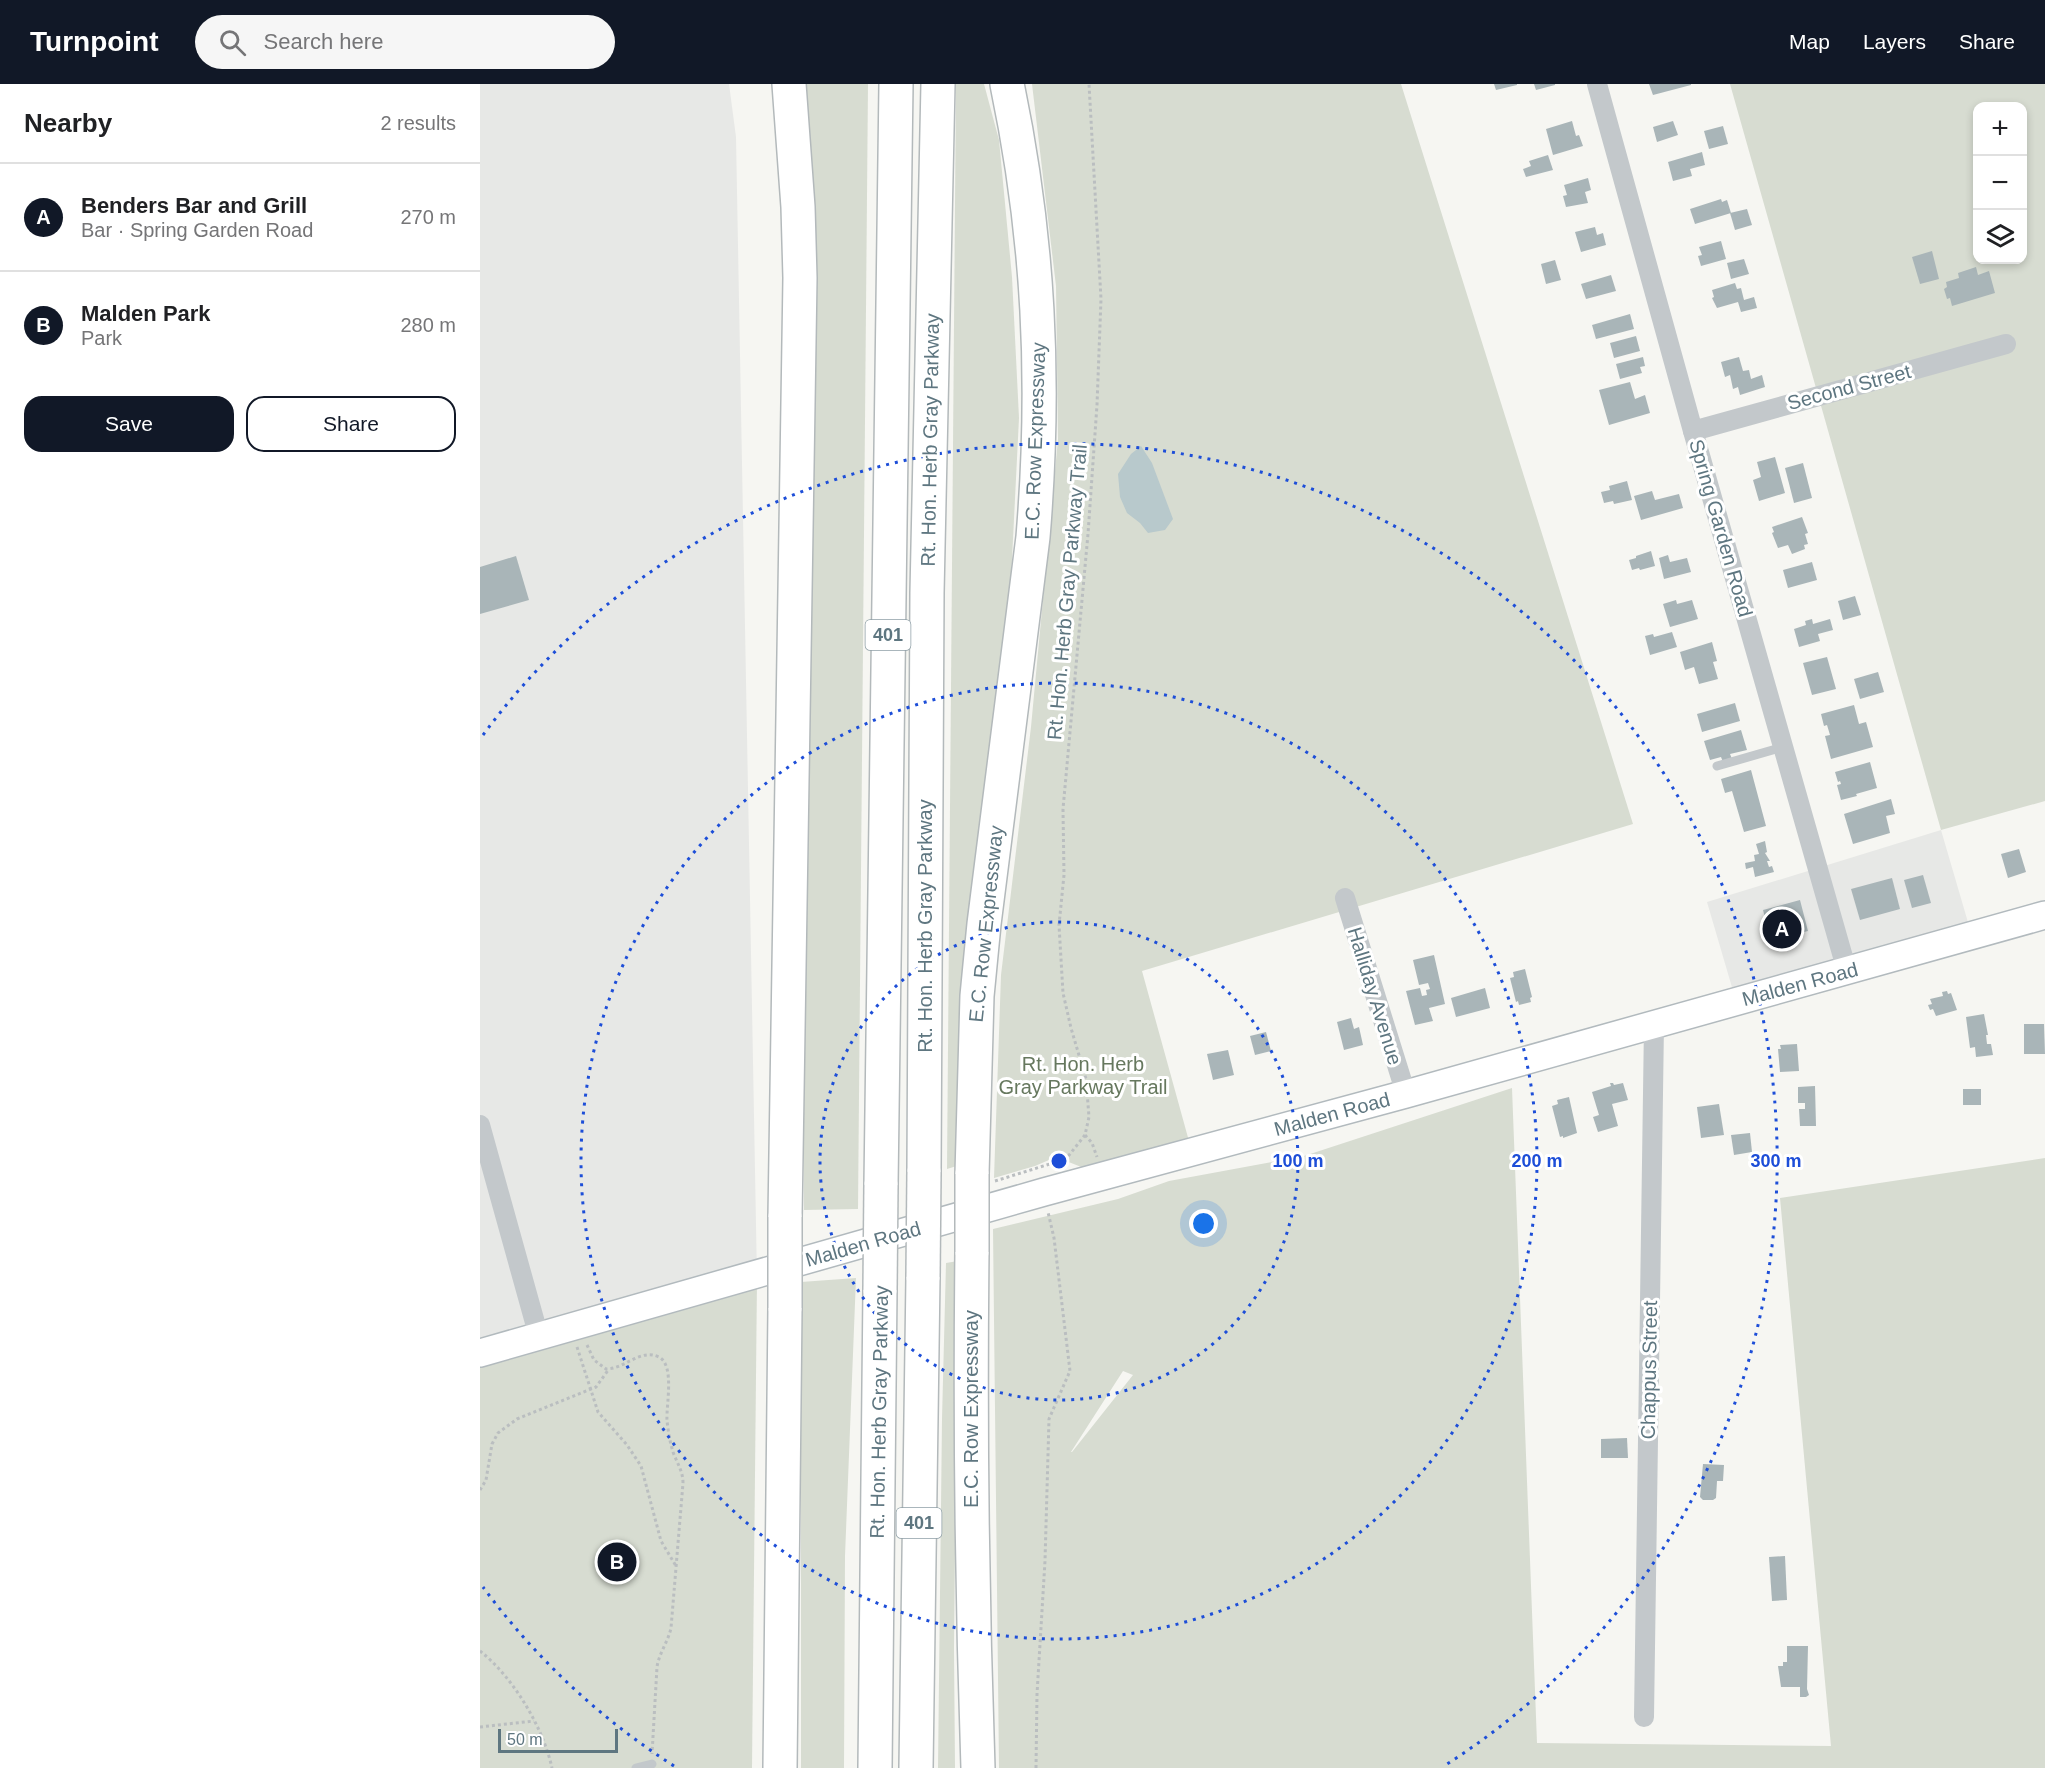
<!DOCTYPE html>
<html lang="en">
<head>
<meta charset="utf-8">
<style>
	:root { --surface:#fff; --page:#f6f6f6; --text:#202124; --muted:#757577; --line:#e0e0e0; --accent:#111827 }
	body { margin:0; font-family:Arial,sans-serif; background:var(--page); color:var(--text) }
	.controls { position:absolute; right:18px; top:18px; display:grid; overflow:hidden; border-radius:12px; box-shadow:0 3px 9px #0003 }
	.controls button { width:54px; height:54px; display:grid; place-items:center; padding:0; border:0; border-bottom:2px solid var(--line); background:var(--surface); color:var(--text); font:30px sans-serif }
	.scale { position:absolute; left:18px; bottom:15px; width:120px; box-sizing:border-box; padding-left:6px; border:3px solid #5e7680; border-top:0; font-size:16px; line-height:21px; white-space:nowrap; color:#5e7680; -webkit-text-stroke:4px #fff; paint-order:stroke }
	.you { position:absolute; left:724px; top:1140px; width:21px; height:21px; margin:-15px; border:4px solid #fff; border-radius:50%; background:#1a73e8; box-shadow:0 0 0 9px #1a73e833 }
	.badge { display:grid; place-items:center; width:39px; height:39px; border-radius:50%; background:var(--accent); color:#fff; font-size:20px; font-weight:700 }
	.pin { position:absolute; translate:-50% -50%; border:3px solid #fff; box-shadow:0 2px 6px #0006 }
	.list { margin:0; padding:0; list-style:none }
	h2 { display:flex; justify-content:space-between; align-items:center; height:78px; margin:0; padding:0 24px; font-size:26px }
	h2 small { font-size:20px; font-weight:400; color:var(--muted) }
	.list li { display:grid; grid-template-columns:39px 1fr auto; gap:18px; align-items:center; box-sizing:border-box; height:108px; padding:0 24px; border-top:2px solid var(--line) }
	.list b { display:block; font-size:22px; white-space:nowrap }
	.list p { margin:0; font-size:20px; white-space:nowrap; color:var(--muted) }
	.list em { font-size:20px; font-style:normal; color:var(--muted) }
	.actions { display:flex; gap:12px; padding:18px 24px }
	.actions a { flex:1; padding:14px 0; border:2px solid var(--accent); border-radius:18px; text-align:center; font-size:21px; color:var(--accent) }
	.actions .main { background:var(--accent); color:#fff }
	.icon { flex:none; width:33px; height:33px; fill:none; stroke:currentColor; stroke-width:2; stroke-linecap:round; stroke-linejoin:round }
	.map { position:relative; flex:none; width:1565px; height:1684px; overflow:hidden }
	header { display:flex; align-items:center; gap:36px; box-sizing:border-box; height:84px; padding:0 30px; background:var(--accent); color:#fff }
	header strong { font-size:28px }
	nav { display:flex; gap:33px; margin-inline-start:auto; font-size:21px }
	.search { width:420px; height:54px; background:var(--page); display:flex; align-items:center; gap:15px; box-sizing:border-box; padding:0 21px; border-radius:33px; color:var(--muted); font-size:22px }
	main { display:flex }
	aside { flex:1; background:var(--surface) }
	.map>svg:first-child { display:block }
	.built { fill:#e7e8e6 }
	.green { fill:#d7dcd1; fill-rule:evenodd }
	.water { fill:#b8c9cc }
	.building { fill:#a9b5b8 }
	.lines { fill:none; stroke-linecap:round; stroke-linejoin:round }
	.secondary-casing { stroke:#b2babe; stroke-width:30 }
	.motorway-casing { stroke:#b3b9bb; stroke-width:36 }
	.path { stroke:#babec0; stroke-width:3; stroke-dasharray:3 3; stroke-linecap:butt }
	.service { stroke:#c3c8cb; stroke-width:9 }
	.minor { stroke:#c3c8cb; stroke-width:20 }
	.secondary { stroke:#fff; stroke-width:27 }
	.motorway { stroke:#fff; stroke-width:33 }
	.motorway-bridge-casing { stroke:#b3b9bb; stroke-width:36; stroke-linecap:butt }
	.motorway-bridge { stroke:#fff; stroke-width:33 }
	.ring { fill:none; stroke:#1d4ed8; stroke-width:3; stroke-dasharray:3 6 }
	.labels { text-anchor:middle; dominant-baseline:central; stroke-width:6; stroke-linejoin:round; paint-order:stroke }
	.shield { fill:#fff; stroke:#8e9fa6; stroke-width:1.5 }
	.shield-label { font-size:18px; font-weight:bold; fill:#5e7680 }
	.street-label { font-size:20px; fill:#5e7680; stroke:#fff }
	.park-label { font-size:20px; fill:#66785e; stroke:#fff }
	.centre { fill:#1d4ed8; stroke:#fff; stroke-width:3 }
	.ring-label { font-size:18px; text-anchor:middle; font-weight:bold; fill:#1d4ed8; stroke:#fff; stroke-width:6; stroke-linejoin:round; paint-order:stroke }
</style>
</head>
<body>
<header>
<strong>Turnpoint</strong>
<div class="search"><svg class="icon" aria-label="search" viewBox="0 0 24 24"><circle cx="10" cy="10" r="6"/><path d="M15 15l6 6"/></svg>Search here</div>
<nav><a>Map</a><a>Layers</a><a>Share</a></nav>
</header>
<main>
<aside>
<h2>Nearby<small>2 results</small></h2>
<ul class="list">
<li><span class="badge">A</span><div><b>Benders Bar and Grill</b><p>Bar · Spring Garden Road</p></div><em>270 m</em></li>
<li><span class="badge">B</span><div><b>Malden Park</b><p>Park</p></div><em>280 m</em></li>
</ul>
<div class="actions"><a class="main">Save</a><a>Share</a></div>
</aside>
<div class="map">
<svg width="1565" height="1684" viewBox="0 0 1565 1684">
	<rect width="100%" height="100%" fill="#f6f6f2"/>
	<!-- built -->
	<g class="built">
		<polygon points="0,0 249,0 256,53 277,1195 0,1272"/>
		<polygon points="1461,746 1492,852 1256,917 1227,818"/>
	</g>
	<!-- green -->
	<g class="green">
		<polygon points="318,0 388,0 378,1125 324,1126"/>
		<polygon points="476,0 504,0 519,56 532,193 539,334 528,556 483,1080 467,1085"/>
		<polygon points="552,0 921,0 1153,740 662,887 712,1068 624,1092 576,1073 555,1082 514,1094 521,891 551,643 578,355 576,202"/>
		<path d="M1250,0H1565V717L1461,746ZM1498,22H1542V176H1498Z"/>
		<path d="M1032,1004L1057,1659L1351,1662L1300,1114L1565,1074V1684H519L513,1145L638,1115L689,1097L824,1072ZM643,1287L653,1291L592,1368H591Z"/>
		<polygon points="478,1177 474,1565 475,1684 458,1684 462,1335 466,1179"/>
		<polygon points="376,1194 365,1472 364,1684 321,1684 321,1198"/>
		<polygon points="277,1195 272,1684 0,1684 0,1272"/>
	</g>
	<!-- water -->
	<polygon class="water" points="661,362 672,379 693,435 685,446 668,449 660,439 647,429 640,413 638,390 651,370"/>
	<!-- building -->
	<g class="building">
		<polygon points="1014,0 1037,0 1037,1 1016,6"/>
		<polygon points="1054,0 1075,0 1075,1 1056,6"/>
		<polygon points="1169,0 1211,0 1211,1 1173,11"/>
		<polygon points="1092,37 1096,52 1099,51 1103,62 1073,71 1066,45"/>
		<polygon points="1193,37 1198,51 1177,58 1173,43"/>
		<polygon points="1243,42 1248,60 1229,65 1224,47"/>
		<polygon points="1222,68 1225,81 1210,85 1212,92 1193,97 1188,78"/>
		<polygon points="1068,71 1073,86 1046,93 1043,85 1051,82 1049,77"/>
		<polygon points="1108,94 1111,106 1105,108 1108,119 1086,123 1083,112 1087,111 1084,101"/>
		<polygon points="1241,115 1242,118 1247,116 1251,129 1215,140 1210,125"/>
		<polygon points="1267,125 1272,141 1255,146 1250,129"/>
		<polygon points="1115,143 1117,151 1123,149 1126,161 1101,168 1095,148"/>
		<polygon points="1241,157 1246,175 1221,182 1218,172 1222,171 1219,163"/>
		<polygon points="1452,167 1459,195 1440,200 1432,173"/>
		<polygon points="1264,175 1269,190 1251,195 1247,179"/>
		<polygon points="1075,176 1081,196 1066,200 1061,180"/>
		<polygon points="1496,183 1498,191 1509,187 1515,209 1472,222 1470,214 1467,215 1464,205 1467,203 1466,198 1479,194 1478,189"/>
		<polygon points="1131,191 1136,207 1106,215 1101,200"/>
		<polygon points="1255,199 1257,205 1261,204 1264,216 1274,213 1277,224 1261,228 1258,218 1237,224 1232,214 1234,213 1232,206"/>
		<polygon points="1150,230 1154,245 1116,255 1112,241"/>
		<polygon points="1156,252 1160,267 1134,274 1130,259"/>
		<polygon points="1163,273 1165,282 1160,283 1162,289 1140,295 1136,280"/>
		<polygon points="1259,273 1263,287 1269,286 1271,295 1282,291 1285,303 1260,311 1258,303 1253,305 1250,291 1245,293 1241,278"/>
		<polygon points="1150,298 1155,315 1165,311 1170,329 1129,341 1119,306"/>
		<polygon points="1295,373 1305,409 1279,417 1273,396 1281,393 1277,378"/>
		<polygon points="1323,379 1332,414 1314,419 1305,384"/>
		<polygon points="1147,397 1152,416 1134,420 1133,417 1124,419 1121,408 1130,406 1129,402"/>
		<polygon points="1172,407 1175,416 1199,410 1203,424 1161,436 1154,412"/>
		<polygon points="1322,433 1328,449 1325,450 1328,460 1324,461 1325,465 1312,470 1308,461 1298,464 1292,449 1294,448 1292,443"/>
		<polygon points="1171,467 1175,482 1160,486 1159,484 1152,486 1149,476 1156,474 1156,472"/>
		<polygon points="1188,471 1190,478 1207,474 1211,488 1184,495 1179,474"/>
		<polygon points="36,472 49,516 0,530 0,483"/>
		<polygon points="1332,478 1337,496 1308,504 1303,486"/>
		<polygon points="1375,512 1381,531 1363,536 1358,517"/>
		<polygon points="1196,516 1197,520 1212,516 1218,535 1190,543 1183,520"/>
		<polygon points="1332,535 1333,540 1350,535 1353,546 1338,550 1340,557 1319,563 1314,545 1326,541 1325,537"/>
		<polygon points="1192,548 1197,563 1170,571 1165,552 1173,550 1174,553"/>
		<polygon points="1232,558 1237,577 1233,578 1238,595 1219,600 1214,583 1205,586 1200,568"/>
		<polygon points="1347,573 1356,605 1332,611 1323,579"/>
		<polygon points="1398,588 1404,608 1380,615 1374,595"/>
		<polygon points="1255,619 1260,637 1222,648 1217,630"/>
		<polygon points="1374,621 1379,640 1386,638 1393,663 1351,675 1345,652 1350,651 1347,641 1344,642 1341,630"/>
		<polygon points="1261,646 1267,666 1250,670 1252,675 1243,678 1241,673 1230,676 1224,657"/>
		<polygon points="1390,678 1397,704 1376,710 1377,712 1361,716 1357,701 1361,700 1360,697 1358,698 1355,688"/>
		<polygon points="1271,686 1286,742 1264,748 1252,707 1245,709 1241,695"/>
		<polygon points="1411,715 1415,730 1406,732 1410,749 1373,760 1364,730"/>
		<polygon points="1285,757 1287,768 1285,769 1290,777 1287,777 1289,783 1292,782 1294,788 1275,793 1273,783 1266,785 1265,779 1275,777 1274,771 1279,770 1276,760"/>
		<polygon points="1539,765 1546,788 1528,794 1521,770"/>
		<polygon points="1443,791 1451,819 1432,824 1424,796"/>
		<polygon points="1412,794 1420,825 1380,836 1371,805"/>
		<polygon points="1320,816 1328,847 1316,850 1317,855 1305,858 1304,853 1291,857 1283,826"/>
		<polygon points="954,871 965,920 949,924 953,937 935,941 926,907 940,904 942,912 947,911 946,906 950,905 948,899 939,901 933,876"/>
		<polygon points="1045,885 1052,913 1050,914 1051,918 1039,921 1038,917 1036,918 1030,894 1034,893 1033,888"/>
		<polygon points="1005,904 1010,924 976,933 971,914"/>
		<polygon points="1467,907 1468,910 1471,909 1477,926 1456,932 1453,925 1450,926 1448,921 1452,920 1450,915 1463,912 1462,908"/>
		<polygon points="1504,930 1508,951 1506,951 1507,960 1511,960 1513,971 1496,973 1495,963 1490,964 1486,933"/>
		<polygon points="871,934 874,945 879,943 883,961 864,966 857,938"/>
		<polygon points="1544,940 1564,940 1565,970 1544,970"/>
		<polygon points="786,948 791,967 775,971 770,952"/>
		<polygon points="1317,960 1319,987 1300,988 1298,965 1301,965 1300,961"/>
		<polygon points="748,966 754,991 733,996 727,970"/>
		<polygon points="1130,999 1133,999 1134,1001 1143,999 1148,1016 1132,1020 1138,1042 1118,1048 1113,1033 1119,1031 1112,1008 1131,1002"/>
		<polygon points="1335,1002 1336,1042 1320,1042 1319,1025 1325,1025 1325,1019 1318,1019 1318,1003"/>
		<rect x="1483" y="1005" width="18" height="16"/>
		<polygon points="1089,1013 1097,1049 1083,1054 1083,1052 1080,1053 1072,1022 1078,1020 1077,1016"/>
		<polygon points="1239,1020 1244,1051 1221,1054 1217,1023"/>
		<polygon points="1270,1049 1272,1068 1254,1071 1251,1051"/>
		<polygon points="1147,1354 1148,1374 1121,1374 1121,1355"/>
		<polygon points="1223,1380 1244,1381 1243,1397 1237,1397 1236,1414 1233,1416 1223,1416 1220,1413"/>
		<polygon points="1305,1472 1307,1516 1292,1517 1289,1473"/>
		<polygon points="1307,1562 1328,1562 1327,1605 1329,1611 1326,1613 1320,1613 1320,1603 1301,1603 1298,1582 1303,1582 1303,1578 1307,1578"/>
	</g>
	<g class="lines">
		<!-- secondary casing -->
		<g class="secondary-casing">
			<polyline id="secondary" points="0,1269 564,1108 926,1010 1565,831"/>
		</g>
		<!-- motorway casing -->
		<g class="motorway-casing">
			<g id="motorway">
				<polyline points="444,1088 447,509 458,0"/>
				<path d="M492,1090L497,912L504,840L553,453C566,297 559,153 527,0"/>
				<polyline points="401,1101 416,0"/>
				<polyline points="305,1133 320,194 318,123 309,0"/>
				<path d="M492,1168C490,1340 492,1512 498,1684"/>
				<polyline points="300,1684 305,1224"/>
				<polyline points="395,1684 400,1206"/>
				<polyline points="436,1684 443,1193"/>
			</g>
		</g>
		<!-- path -->
		<g class="path">
			<polyline points="605,1051 612,1059 617,1073"/>
			<polyline points="515,1097 586,1075 605,1051 609,1033 606,995 591,944 583,909 579,841 584,791 583,725 608,450 617,321 621,215 609,0"/>
			<path d="M107,1261L114,1276L126,1285C145,1285 160,1264 179,1273C195,1281 186,1322 187,1336C188,1347 190,1358 193,1368C197,1379 203,1387 203,1399L191,1544C188,1558 179,1569 177,1583L172,1670"/>
			<polyline points="97,1263 118,1328 147,1361 161,1382 181,1457 196,1482"/>
			<polyline points="0,1406 6,1396 12,1360 18,1349 37,1335 116,1303 129,1285"/>
			<path d="M0,1567C33,1593 63,1643 72,1684"/>
			<polyline points="0,1643 54,1637"/>
			<polyline points="556,1684 557,1610 565,1477 569,1335 590,1287 574,1154 568,1128"/>
		</g>
		<!-- service -->
		<g class="service">
			<polyline points="1237,682 1303,663"/>
			<polyline points="156,1684 172,1680"/>
		</g>
		<!-- minor -->
		<g class="minor">
			<polyline points="1117,0 1213,347 1367,887"/>
			<polyline points="1213,347 1526,260"/>
			<polyline points="865,814 926,1010"/>
			<polyline points="0,1041 59,1253"/>
			<polyline points="1164,1633 1174,940"/>
		</g>
		<!-- secondary -->
		<use href="#secondary" class="secondary"/>
		<!-- motorway -->
		<use href="#motorway" class="motorway"/>
		<!-- motorway-bridge casing -->
		<g class="motorway-bridge-casing">
			<g id="motorway-bridge">
				<polyline points="492,1168 492,1090"/>
				<polyline points="443,1193 444,1088"/>
				<polyline points="400,1206 401,1101"/>
				<polyline points="305,1224 305,1133"/>
			</g>
		</g>
		<!-- motorway-bridge -->
		<use href="#motorway-bridge" class="motorway-bridge"/>
	</g>
	<!-- distance rings -->
	<g class="ring">
		<circle cx="579" cy="1077" r="239"/>
		<circle cx="579" cy="1077" r="478"/>
		<path d="M194 1682A717 717 0 0 1 3 1503M3 651A717 717 0 1 1 964 1682"/>
	</g>
	<g class="labels">
		<!-- shield labels -->
		<g class="shield">
			<rect x="385.5" y="536" width="45" height="30" rx="4.5"/>
			<rect x="416.5" y="1424" width="45" height="30" rx="4.5"/>
		</g>
		<g class="shield-label">
			<text x="408" y="551">401</text>
			<text x="439" y="1439">401</text>
		</g>
		<!-- street labels -->
		<g class="street-label">
			<text transform="translate(1369 303) rotate(-15)">Second Street</text>
			<text transform="translate(450 356) rotate(-89)">Rt. Hon. Herb Gray Parkway</text>
			<text transform="translate(555 357) rotate(-88)">E.C. Row Expressway</text>
			<text transform="translate(1241 444) rotate(74)">Spring Garden Road</text>
			<text transform="translate(587 508) rotate(-85)">Rt. Hon. Herb Gray Parkway Trail</text>
			<text transform="translate(506 840) rotate(-84)">E.C. Row Expressway</text>
			<text transform="translate(445 842) rotate(-90)">Rt. Hon. Herb Gray Parkway</text>
			<text transform="translate(1320 900) rotate(-15)">Malden Road</text>
			<text transform="translate(895 912) rotate(73)">Halliday Avenue</text>
			<text transform="translate(852 1030) rotate(-15)">Malden Road</text>
			<text transform="translate(383 1160) rotate(-16)">Malden Road</text>
			<text transform="translate(1169 1286) rotate(-89)">Chappus Street</text>
			<text transform="translate(491 1325) rotate(-90)">E.C. Row Expressway</text>
			<text transform="translate(399 1328) rotate(-89)">Rt. Hon. Herb Gray Parkway</text>
		</g>
		<!-- park labels -->
		<g class="park-label">
			<text x="603" y="980">Rt. Hon. Herb<tspan x="603" dy="23">Gray Parkway Trail</tspan></text>
		</g>
	</g>
	<circle cx="579" cy="1077" r="9" class="centre"/>
	<g class="ring-label">
		<text x="818" y="1083">100 m</text>
		<text x="1057" y="1083">200 m</text>
		<text x="1296" y="1083">300 m</text>
	</g>
</svg>
<div class="controls">
<button>+</button>
<button>−</button>
<button><svg class="icon" aria-label="layers" viewBox="0 0 24 24"><path d="M12 4l9 5-9 5-9-5zM3 14l9 5 9-5"/></svg></button>
</div>
<div class="scale">50 m</div>
<div class="you"></div>
<div class="pin badge" style="left:1302px;top:845px">A</div>
<div class="pin badge" style="left:137px;top:1478px">B</div>
</div>
</main>
</body>
</html>
